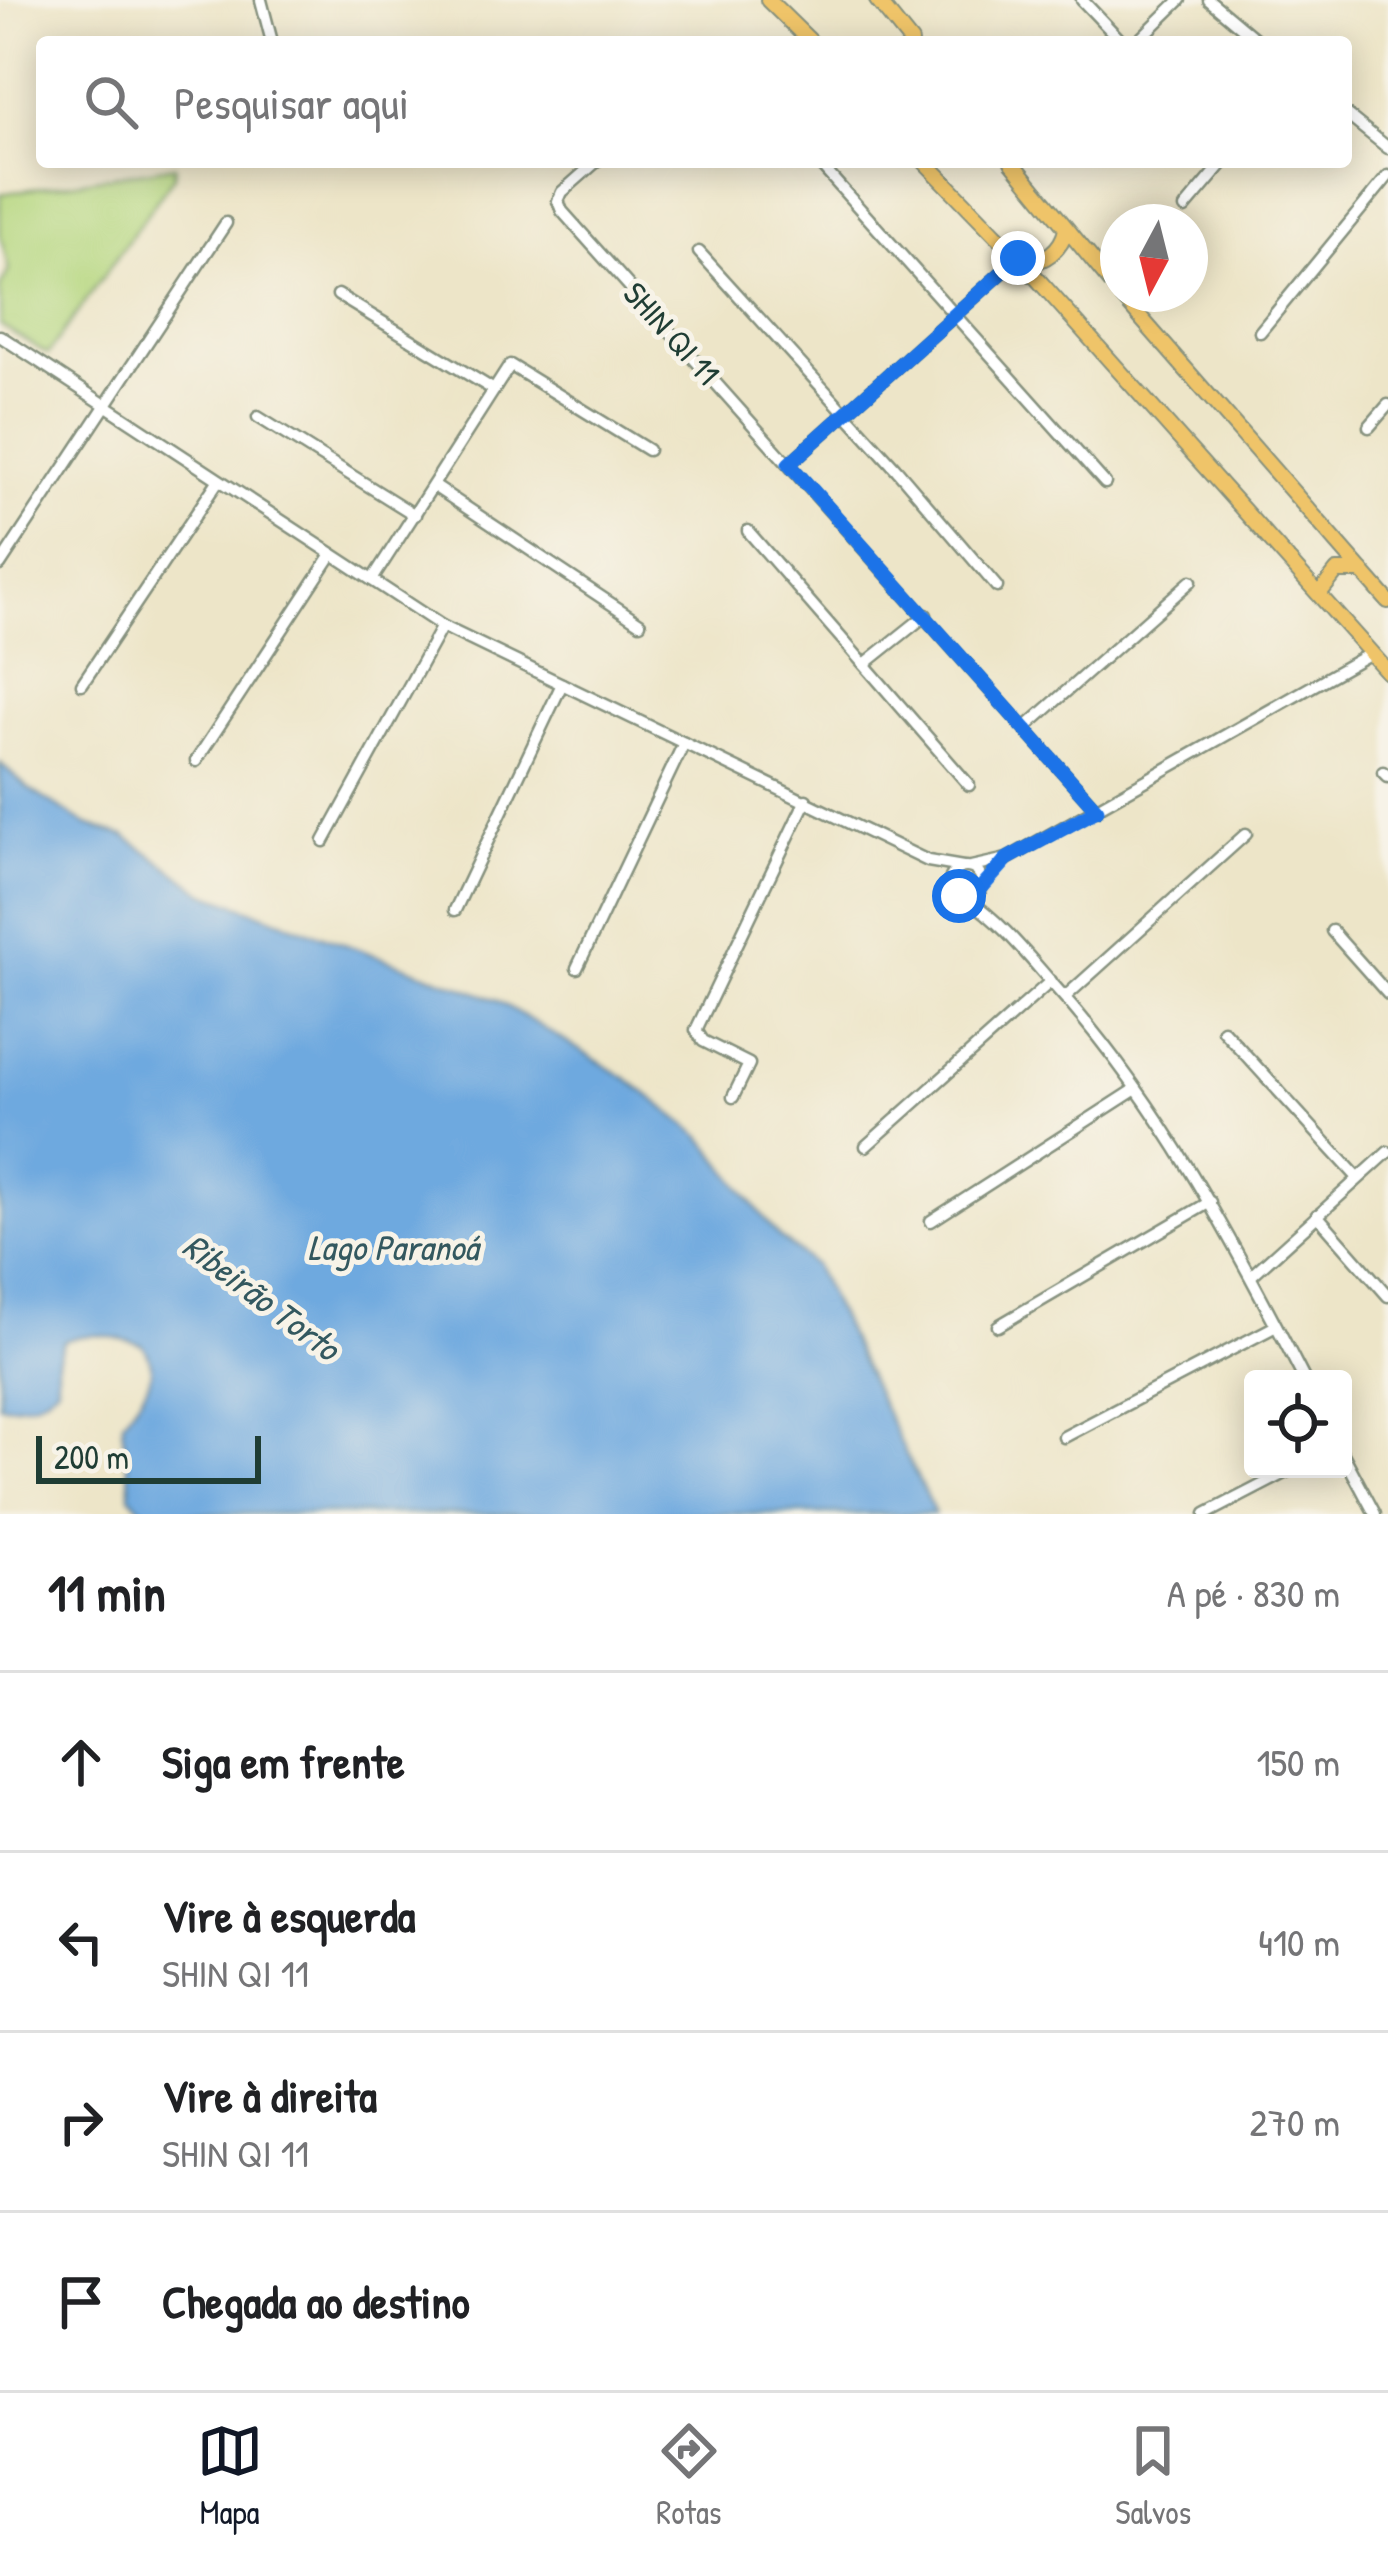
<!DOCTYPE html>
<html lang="pt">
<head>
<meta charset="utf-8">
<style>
	:root { --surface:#fff; --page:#f6f6f6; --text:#202124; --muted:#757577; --line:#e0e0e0; --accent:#111827 }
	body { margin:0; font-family:"Patrick Hand",sans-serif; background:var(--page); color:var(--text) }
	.controls { position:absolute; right:36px; bottom:36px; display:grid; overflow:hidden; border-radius:12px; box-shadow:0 6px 30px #0003 }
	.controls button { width:108px; height:108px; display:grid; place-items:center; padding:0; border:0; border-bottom:3px solid var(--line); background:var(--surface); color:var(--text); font:60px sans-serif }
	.compass { position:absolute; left:1100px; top:204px; width:108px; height:108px; border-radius:50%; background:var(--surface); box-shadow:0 6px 30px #0003; rotate:187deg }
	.scale { position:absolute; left:36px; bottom:30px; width:225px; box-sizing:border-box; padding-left:12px; border:6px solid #1f3d34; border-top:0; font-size:33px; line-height:42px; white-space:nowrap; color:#1f3d34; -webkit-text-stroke:9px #f7f3e8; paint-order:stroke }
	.stop { position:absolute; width:36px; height:36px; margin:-27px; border:9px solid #1a73e8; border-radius:50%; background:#fff }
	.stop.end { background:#1a73e8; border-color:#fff; box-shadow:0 3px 12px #0008 }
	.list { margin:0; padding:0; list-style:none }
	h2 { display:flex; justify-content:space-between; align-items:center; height:156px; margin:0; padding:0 48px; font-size:51px }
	h2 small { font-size:39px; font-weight:400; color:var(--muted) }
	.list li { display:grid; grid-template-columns:78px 1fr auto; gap:36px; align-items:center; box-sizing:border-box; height:180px; padding:0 48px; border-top:3px solid var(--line) }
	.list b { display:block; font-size:45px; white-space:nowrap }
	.list p { margin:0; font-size:39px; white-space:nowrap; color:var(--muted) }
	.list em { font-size:39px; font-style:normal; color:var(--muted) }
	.icon { flex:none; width:66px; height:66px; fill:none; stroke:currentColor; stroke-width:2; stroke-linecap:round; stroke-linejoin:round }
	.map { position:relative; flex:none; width:1388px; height:1514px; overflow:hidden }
	.search { position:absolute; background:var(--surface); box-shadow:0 6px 30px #0003; left:36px; right:36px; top:36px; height:132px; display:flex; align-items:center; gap:30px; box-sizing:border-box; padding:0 42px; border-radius:12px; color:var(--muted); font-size:45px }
	.sheet { height:876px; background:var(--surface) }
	nav { display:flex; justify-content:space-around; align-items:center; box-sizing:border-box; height:168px; border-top:3px solid var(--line); background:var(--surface); font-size:33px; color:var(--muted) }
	nav a { display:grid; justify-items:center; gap:6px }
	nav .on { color:var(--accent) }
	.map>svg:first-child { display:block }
	.green { fill:#b5d77f; stroke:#6a8a5a; stroke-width:3 }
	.water { fill:#6ea9df; stroke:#46738a; stroke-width:3 }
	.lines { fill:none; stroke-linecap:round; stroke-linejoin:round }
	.minor-casing { stroke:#86917e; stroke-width:15 }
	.major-casing { stroke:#86917e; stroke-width:18 }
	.minor { stroke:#fff; stroke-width:10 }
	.major { stroke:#efc469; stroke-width:14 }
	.route { stroke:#1a73e8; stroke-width:15 }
	.labels { text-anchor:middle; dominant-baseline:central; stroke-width:10; stroke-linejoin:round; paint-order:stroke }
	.street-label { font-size:33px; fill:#1f3d34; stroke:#f7f3e8 }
	.water-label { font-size:36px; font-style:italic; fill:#33585f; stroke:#f7f3e8 }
</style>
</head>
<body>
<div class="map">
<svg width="1388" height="1514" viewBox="0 0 1388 1514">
	<rect width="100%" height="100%" fill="#f7f3e8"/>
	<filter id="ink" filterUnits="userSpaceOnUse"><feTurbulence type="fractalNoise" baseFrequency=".00833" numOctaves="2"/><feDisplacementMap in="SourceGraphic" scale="24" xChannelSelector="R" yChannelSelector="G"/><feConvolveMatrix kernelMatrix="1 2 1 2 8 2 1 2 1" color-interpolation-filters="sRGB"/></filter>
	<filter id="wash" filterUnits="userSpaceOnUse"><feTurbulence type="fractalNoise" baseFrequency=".004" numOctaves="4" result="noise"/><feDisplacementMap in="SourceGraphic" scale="48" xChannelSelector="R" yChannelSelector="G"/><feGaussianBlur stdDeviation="2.7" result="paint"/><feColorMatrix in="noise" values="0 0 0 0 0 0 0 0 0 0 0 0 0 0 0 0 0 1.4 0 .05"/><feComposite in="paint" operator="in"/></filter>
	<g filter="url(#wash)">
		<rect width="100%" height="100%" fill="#ede5c8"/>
		<!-- green -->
		<polygon class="green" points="175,166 174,176 48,354 0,325 0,287 9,270 0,234 0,194"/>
		<!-- water -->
		<path class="water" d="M0,763L29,789L87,825L125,836L205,893L495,999L629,1080L702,1137L779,1237L814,1265L935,1514H147L130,1496C131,1469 122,1444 123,1421C140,1397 164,1375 143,1345C116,1337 88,1329 63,1342L57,1360V1386C41,1404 23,1406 0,1405Z"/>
	</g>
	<g filter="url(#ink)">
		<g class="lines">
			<!-- minor casing -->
			<g class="minor-casing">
				<g id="minor">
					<polyline points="261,0 272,42"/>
					<polyline points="1082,0 1122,42"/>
					<polyline points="1209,0 1259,42"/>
					<polyline points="1137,42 1180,0"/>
					<polyline points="1346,114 1388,148"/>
					<polyline points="596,162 562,192 558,201 562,211 1097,810"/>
					<polyline points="818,162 1105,483"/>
					<polyline points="1185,208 1224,162"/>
					<polyline points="699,252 897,470 997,587"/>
					<polyline points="338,295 494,390"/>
					<polyline points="1260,332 1388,176"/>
					<polyline points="0,336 442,626 928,861 963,867"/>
					<polyline points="258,417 415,515"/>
					<polyline points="1369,427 1388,405"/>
					<polyline points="789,464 1018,258"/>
					<polyline points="434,486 640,623"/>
					<polyline points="748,531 969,785"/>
					<polyline points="0,565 226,223"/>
					<polyline points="372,580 510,365 648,450"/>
					<polyline points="866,663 926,615"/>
					<polyline points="82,684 218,481"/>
					<polyline points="1026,727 1191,581"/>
					<polyline points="196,761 332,554"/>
					<polyline points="1383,772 1388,777"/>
					<polyline points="324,841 442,626"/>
					<polyline points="971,867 1007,859 1371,653"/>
					<circle cx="966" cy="883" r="16"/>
					<path d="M966,898C1000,921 1024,951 1051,982C1158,1099 1232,1239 1304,1379"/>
					<polyline points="455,910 562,684"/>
					<polyline points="1332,931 1388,994"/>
					<polyline points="577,968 684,743"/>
					<polyline points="1065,997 1246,834"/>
					<polyline points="1223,1030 1358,1178"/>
					<polyline points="733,1097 749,1064 703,1041 696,1030 806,800"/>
					<polyline points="866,1146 1051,981"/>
					<polyline points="1317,1215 1388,1296"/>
					<polyline points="931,1221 1136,1089"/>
					<polyline points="1251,1276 1388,1152"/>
					<polyline points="998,1326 1210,1202"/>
					<polyline points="1064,1437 1276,1326"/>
					<polyline points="1343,1454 1375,1514"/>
					<polyline points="1206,1514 1293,1469"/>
				</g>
			</g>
			<!-- major casing -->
			<g class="major-casing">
				<g id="major">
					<polyline points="768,0 811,42"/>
					<polyline points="877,0 911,42"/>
					<polyline points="925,162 1024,264 1388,672"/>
					<polyline points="1012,162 1118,291"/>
					<path d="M1024,264C1044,262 1062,250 1066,229"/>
					<polyline points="1120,294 1388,601"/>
					<polyline points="1319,594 1337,571 1362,571"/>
				</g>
			</g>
			<!-- minor -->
			<use href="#minor" class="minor"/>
			<!-- major -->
			<use href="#major" class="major"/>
		</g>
	</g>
	<g class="lines" filter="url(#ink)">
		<!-- route -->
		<polyline class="route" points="959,896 974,896 1007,859 1097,810 789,464 1018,258"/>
	</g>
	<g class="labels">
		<!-- street labels -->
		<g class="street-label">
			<text transform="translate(672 333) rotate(48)">SHIN QI 11</text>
		</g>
		<!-- water labels -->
		<g class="water-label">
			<text x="393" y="1246">Lago Paranoá</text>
			<text transform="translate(262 1296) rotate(37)">Ribeirão Torto</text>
		</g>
	</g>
</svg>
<div class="controls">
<button><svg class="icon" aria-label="locate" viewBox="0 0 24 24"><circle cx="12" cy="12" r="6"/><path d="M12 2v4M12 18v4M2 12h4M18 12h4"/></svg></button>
</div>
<svg class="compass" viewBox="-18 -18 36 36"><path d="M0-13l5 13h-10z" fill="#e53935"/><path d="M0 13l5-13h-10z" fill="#757577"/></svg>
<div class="scale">200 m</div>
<div class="stop" style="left:959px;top:896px"></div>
<div class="stop end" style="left:1018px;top:258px"></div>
<div class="search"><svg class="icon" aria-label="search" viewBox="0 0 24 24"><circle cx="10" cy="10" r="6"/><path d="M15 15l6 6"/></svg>Pesquisar aqui</div>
</div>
<section class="sheet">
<h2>11 min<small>A pé · 830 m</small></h2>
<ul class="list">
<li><svg class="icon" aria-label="ahead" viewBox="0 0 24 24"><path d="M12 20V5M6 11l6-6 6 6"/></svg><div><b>Siga em frente</b></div><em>150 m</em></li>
<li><svg class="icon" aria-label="left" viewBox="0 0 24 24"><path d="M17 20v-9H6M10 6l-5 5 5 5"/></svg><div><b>Vire à esquerda</b><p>SHIN QI 11</p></div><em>410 m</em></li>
<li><svg class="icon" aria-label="right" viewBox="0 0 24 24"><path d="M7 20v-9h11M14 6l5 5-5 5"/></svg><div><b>Vire à direita</b><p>SHIN QI 11</p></div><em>270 m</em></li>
<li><svg class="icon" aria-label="arrive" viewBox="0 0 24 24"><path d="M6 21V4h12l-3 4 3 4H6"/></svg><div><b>Chegada ao destino</b></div></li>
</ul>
</section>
<nav>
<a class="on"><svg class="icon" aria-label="map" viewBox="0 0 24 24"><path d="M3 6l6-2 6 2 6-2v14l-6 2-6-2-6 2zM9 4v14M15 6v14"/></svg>Mapa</a>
<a><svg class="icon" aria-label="directions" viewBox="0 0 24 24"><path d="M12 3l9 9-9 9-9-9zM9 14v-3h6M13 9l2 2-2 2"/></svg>Rotas</a>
<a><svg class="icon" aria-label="saved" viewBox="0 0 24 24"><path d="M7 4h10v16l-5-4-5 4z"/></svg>Salvos</a>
</nav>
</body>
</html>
